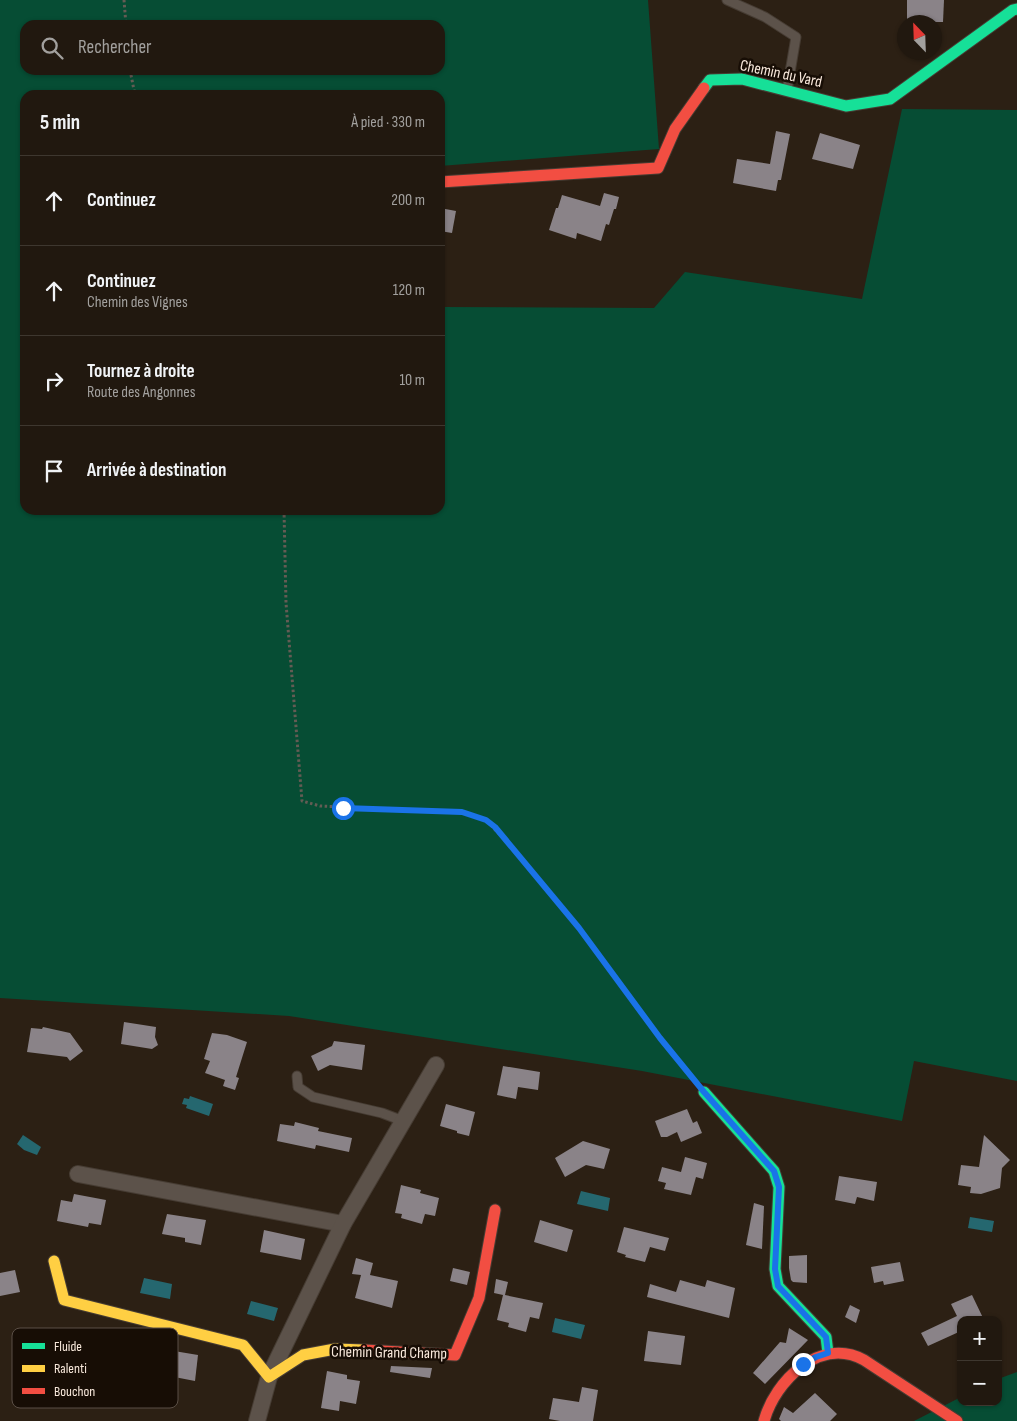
<!DOCTYPE html>
<html lang="fr">
<head>
<meta charset="utf-8">
<style>
	:root { --surface:#21180f; --page:#2d251d; --text:#f1f3f6; --muted:#a2a09e; --line:#3e372f }
	body { margin:0; font-family:"Sofia Sans Condensed",sans-serif; background:var(--page); color:var(--text) }
	.controls { position:absolute; right:15px; bottom:15px; display:grid; overflow:hidden; border-radius:10px; box-shadow:0 1px 4px #0004 }
	.controls button { width:45px; height:45px; display:grid; place-items:center; padding:0; border:0; border-bottom:1px solid var(--line); background:var(--surface); color:var(--text); font:25px sans-serif }
	.compass { position:absolute; left:897px; top:15px; width:45px; height:45px; border-radius:50%; background:var(--surface); box-shadow:0 1px 4px #0004; rotate:337deg }
	.stop { position:absolute; width:15px; height:15px; margin:-11px; border:4px solid #1a73e8; border-radius:50%; background:#fff }
	.stop.end { background:#1a73e8; border-color:#fff; box-shadow:0 1px 5px #0008 }
	.list { margin:0; padding:0; list-style:none }
	h2 { display:flex; justify-content:space-between; align-items:center; height:65px; margin:0; padding:0 20px; font-size:21px }
	h2 small { font-size:16px; font-weight:400; color:var(--muted) }
	.list li { display:grid; grid-template-columns:32px 1fr auto; gap:15px; align-items:center; box-sizing:border-box; height:90px; padding:0 20px; border-top:1px solid var(--line) }
	.list b { display:block; font-size:19px; white-space:nowrap }
	.list p { margin:0; font-size:16px; white-space:nowrap; color:var(--muted) }
	.list em { font-size:16px; font-style:normal; color:var(--muted) }
	.icon { flex:none; width:28px; height:28px; fill:none; stroke:currentColor; stroke-width:2; stroke-linecap:round; stroke-linejoin:round }
	.map { position:relative; flex:none; width:1017px; height:1421px; overflow:hidden }
	.search { position:absolute; background:var(--surface); box-shadow:0 1px 4px #0004; left:20px; top:20px; width:425px; height:55px; display:flex; align-items:center; gap:12px; box-sizing:border-box; padding:0 18px; border-radius:15px; color:var(--muted); font-size:19px }
	.panel { position:absolute; background:var(--surface); box-shadow:0 1px 4px #0004; left:20px; top:90px; width:425px; height:425px; border-radius:15px }
	.map>svg:first-child { display:block }
	.green { fill:#064d34; fill-rule:evenodd }
	.water { fill:#25676f }
	.building { fill:#8a8388 }
	.lines { fill:none; stroke-linecap:round; stroke-linejoin:round }
	.lane-casing { stroke:#463c33; stroke-width:11 }
	.street-casing { stroke:#463c33; stroke-width:18 }
	.fast-casing { stroke:#463c33; stroke-width:13 }
	.slow-casing { stroke:#463c33; stroke-width:13 }
	.jam-casing { stroke:#463c33; stroke-width:13 }
	.path { stroke:#645c54; stroke-width:3; stroke-dasharray:2.5 2.5; stroke-linecap:butt }
	.lane { stroke:#5c524a; stroke-width:9 }
	.street { stroke:#5c524a; stroke-width:16 }
	.fast { stroke:#16e098; stroke-width:11 }
	.slow { stroke:#ffcf43; stroke-width:11 }
	.jam { stroke:#f24e42; stroke-width:11 }
	.route { stroke:#1a73e8; stroke-width:6 }
	.labels { text-anchor:middle; dominant-baseline:central; stroke-width:5; stroke-linejoin:round; paint-order:stroke }
	.street-label { font-size:16px; fill:#f9e9dc; stroke:#170d05 }
	.key { fill:#170d05; stroke:#5b4f46; stroke-width:1 }
	.key-label { font-size:14px; fill:#f9e9dc }
</style>
</head>
<body>
<div class="map">
<svg width="1017" height="1421" viewBox="0 0 1017 1421">
	<rect width="100%" height="100%" fill="#2c2014"/>
	<!-- green -->
	<g class="green">
		<path d="M0,0H648L659,149L440,166V95H25V510H440V307L654,308L685,272L862,299L902,109L1017,110V1081L914,1061L902,1121L642,1071L289,1016L0,998ZM25,25H440V70H25Z"/>
		<polygon points="1017,1372 1017,1421 914,1421 961,1397 961,1402 998,1402 998,1379"/>
	</g>
	<!-- water -->
	<g class="water">
		<polygon points="190,1096 213,1104 209,1116 186,1108 187,1105 182,1104 184,1098 189,1099"/>
		<polygon points="23,1135 41,1147 37,1155 24,1150 17,1144"/>
		<polygon points="581,1191 610,1198 608,1211 577,1204"/>
		<polygon points="970,1217 994,1221 992,1232 968,1228"/>
		<polygon points="144,1278 172,1284 170,1299 140,1293"/>
		<polygon points="251,1301 278,1308 274,1321 247,1314"/>
		<polygon points="555,1318 585,1325 581,1339 552,1332"/>
	</g>
	<!-- building -->
	<g class="building">
		<polygon points="907,0 944,0 943,22 907,22"/>
		<polygon points="776,131 790,134 781,180 778,180 776,191 733,183 737,159 770,164"/>
		<polygon points="820,133 860,145 853,169 812,159"/>
		<polygon points="604,193 619,197 616,209 614,209 609,225 606,224 601,241 577,233 576,239 549,230 556,208 558,208 562,195 600,206"/>
		<polygon points="440,208 456,211 452,233 440,231"/>
		<polygon points="124,1022 156,1027 155,1037 158,1045 152,1049 121,1044"/>
		<polygon points="43,1027 70,1033 83,1051 70,1061 67,1057 27,1052 31,1028 42,1029"/>
		<polygon points="212,1033 227,1035 247,1042 236,1077 239,1078 235,1090 223,1086 225,1080 205,1073 210,1061 204,1059"/>
		<polygon points="334,1041 365,1045 362,1070 330,1065 318,1071 311,1056 332,1046"/>
		<polygon points="503,1066 540,1072 538,1090 518,1087 516,1099 497,1095"/>
		<polygon points="446,1104 475,1112 469,1136 457,1133 457,1131 440,1126"/>
		<polygon points="687,1109 693,1123 697,1121 702,1133 681,1142 677,1132 667,1137 661,1137 655,1121"/>
		<polygon points="295,1122 319,1128 318,1131 352,1138 349,1152 316,1145 315,1149 277,1141 280,1124 294,1126"/>
		<polygon points="984,1135 1010,1160 1002,1168 1000,1188 981,1194 970,1193 971,1187 958,1185 961,1165 979,1167"/>
		<polygon points="583,1141 610,1149 604,1169 586,1165 565,1177 555,1158"/>
		<polygon points="685,1157 707,1163 703,1179 696,1177 691,1195 664,1189 666,1183 658,1181 662,1167 681,1172"/>
		<polygon points="839,1176 877,1182 874,1201 857,1197 855,1204 835,1200"/>
		<polygon points="401,1185 421,1190 420,1193 439,1198 435,1216 425,1214 422,1224 401,1218 402,1214 395,1213"/>
		<polygon points="74,1194 106,1200 101,1225 89,1223 88,1227 57,1221 61,1200 72,1202"/>
		<polygon points="754,1203 764,1206 762,1249 746,1245"/>
		<polygon points="167,1214 206,1220 201,1245 185,1242 185,1238 162,1234"/>
		<polygon points="540,1220 573,1230 567,1252 534,1242"/>
		<polygon points="624,1227 669,1238 665,1251 650,1247 645,1262 625,1257 626,1255 617,1252"/>
		<polygon points="264,1230 305,1239 301,1260 260,1252"/>
		<polygon points="807,1255 807,1283 793,1282 791,1280 789,1268 789,1256"/>
		<polygon points="356,1258 373,1263 370,1275 398,1281 392,1308 355,1298 361,1275 352,1274"/>
		<polygon points="900,1262 904,1281 884,1285 883,1281 874,1283 871,1267"/>
		<polygon points="453,1268 470,1272 467,1285 450,1281"/>
		<polygon points="15,1270 20,1292 0,1296 0,1273"/>
		<polygon points="496,1279 508,1282 505,1295 543,1303 539,1319 530,1317 526,1332 508,1327 509,1323 497,1320 503,1295 494,1293"/>
		<polygon points="680,1280 705,1287 707,1280 735,1288 729,1318 647,1297 650,1284 676,1292"/>
		<polygon points="972,1295 984,1320 961,1320 961,1331 928,1346 921,1333 957,1316 951,1304"/>
		<polygon points="850,1305 860,1310 856,1323 845,1317"/>
		<polygon points="789,1328 808,1340 765,1384 753,1373 780,1342 786,1343"/>
		<polygon points="648,1331 685,1336 681,1365 644,1361"/>
		<polygon points="168,1350 198,1355 195,1381 164,1375"/>
		<polygon points="391,1366 432,1368 430,1378 390,1372"/>
		<polygon points="327,1371 347,1375 347,1379 360,1381 356,1404 340,1401 339,1411 321,1408"/>
		<polygon points="582,1387 598,1390 593,1421 560,1421 549,1419 553,1398 579,1402"/>
		<polygon points="815,1393 837,1414 830,1421 781,1421 779,1419 784,1407 793,1413"/>
	</g>
	<g class="lines">
		<!-- lane casing -->
		<g class="lane-casing">
			<g id="lane">
				<polyline points="727,0 765,17 796,37 787,90"/>
				<polyline points="297,1076 298,1087 313,1097 382,1113 403,1121"/>
			</g>
		</g>
		<!-- street casing -->
		<g class="street-casing">
			<g id="street">
				<polyline points="78,1174 343,1224"/>
				<polyline points="257,1421 269,1377 343,1224 436,1065"/>
			</g>
		</g>
		<!-- fast casing -->
		<g class="fast-casing">
			<g id="fast">
				<polyline points="704,88 710,80 742,79 846,106 890,99 1013,10 1017,9"/>
				<polyline points="704,1092 774,1171 779,1187 775,1269 778,1286 826,1337 828,1353"/>
			</g>
		</g>
		<!-- slow casing -->
		<g class="slow-casing">
			<polyline id="slow" points="54,1261 64,1300 243,1345 269,1377 303,1355 335,1349 364,1350"/>
		</g>
		<!-- jam casing -->
		<g class="jam-casing">
			<g id="jam">
				<polyline points="440,182 658,168 675,129 704,88"/>
				<polyline points="364,1350 455,1355 479,1298 495,1210"/>
				<path d="M764,1421C775,1381 820,1336 864,1360L957,1421"/>
			</g>
		</g>
		<!-- path -->
		<g class="path">
			<polyline points="124,0 126,25"/>
			<polyline points="130,70 135,95"/>
			<polyline points="284,510 286,603 302,801 320,806 462,812 486,820 518,854 579,928 660,1038 692,1078"/>
		</g>
		<!-- lane -->
		<use href="#lane" class="lane"/>
		<!-- street -->
		<use href="#street" class="street"/>
		<!-- fast -->
		<use href="#fast" class="fast"/>
		<!-- slow -->
		<use href="#slow" class="slow"/>
		<!-- jam -->
		<use href="#jam" class="jam"/>
	</g>
	<g class="lines">
		<!-- route -->
		<polyline class="route" points="343,808 462,812 486,820 495,827 579,928 660,1038 704,1092 774,1171 779,1187 775,1269 778,1286 826,1337 828,1353 816,1357 803,1364"/>
	</g>
	<g class="labels">
		<!-- street labels -->
		<g class="street-label">
			<text transform="translate(781 74) rotate(12)">Chemin du Vard</text>
			<text transform="translate(389 1353) rotate(1)">Chemin Grand Champ</text>
		</g>
	</g>
	<!-- legend -->
	<rect x="12" y="1328" width="166" height="80" rx="8" class="key"/>
	<rect x="22" y="1343" width="23" height="6" fill="#16e098"/>
	<rect x="22" y="1365" width="23" height="7" fill="#ffcf43"/>
	<rect x="22" y="1388" width="23" height="6" fill="#f24e42"/>
	<g class="key-label">
		<text x="54" y="1351">Fluide</text>
		<text x="54" y="1373">Ralenti</text>
		<text x="54" y="1396">Bouchon</text>
	</g>
</svg>
<div class="controls">
<button>+</button>
<button>−</button>
</div>
<svg class="compass" viewBox="-18 -18 36 36"><path d="M0-13l5 13h-10z" fill="#e53935"/><path d="M0 13l5-13h-10z" fill="#a2a09e"/></svg>
<div class="stop" style="left:343px;top:808px"></div>
<div class="stop end" style="left:803px;top:1364px"></div>
<div class="search"><svg class="icon" aria-label="search" viewBox="0 0 24 24"><circle cx="10" cy="10" r="6"/><path d="M15 15l6 6"/></svg>Rechercher</div>
<section class="panel">
<h2>5 min<small>À pied · 330 m</small></h2>
<ul class="list">
<li><svg class="icon" aria-label="ahead" viewBox="0 0 24 24"><path d="M12 20V5M6 11l6-6 6 6"/></svg><div><b>Continuez</b></div><em>200 m</em></li>
<li><svg class="icon" aria-label="ahead" viewBox="0 0 24 24"><path d="M12 20V5M6 11l6-6 6 6"/></svg><div><b>Continuez</b><p>Chemin des Vignes</p></div><em>120 m</em></li>
<li><svg class="icon" aria-label="right" viewBox="0 0 24 24"><path d="M7 20v-9h11M14 6l5 5-5 5"/></svg><div><b>Tournez à droite</b><p>Route des Angonnes</p></div><em>10 m</em></li>
<li><svg class="icon" aria-label="arrive" viewBox="0 0 24 24"><path d="M6 21V4h12l-3 4 3 4H6"/></svg><div><b>Arrivée à destination</b></div></li>
</ul>
</section>
</div>
</body>
</html>
